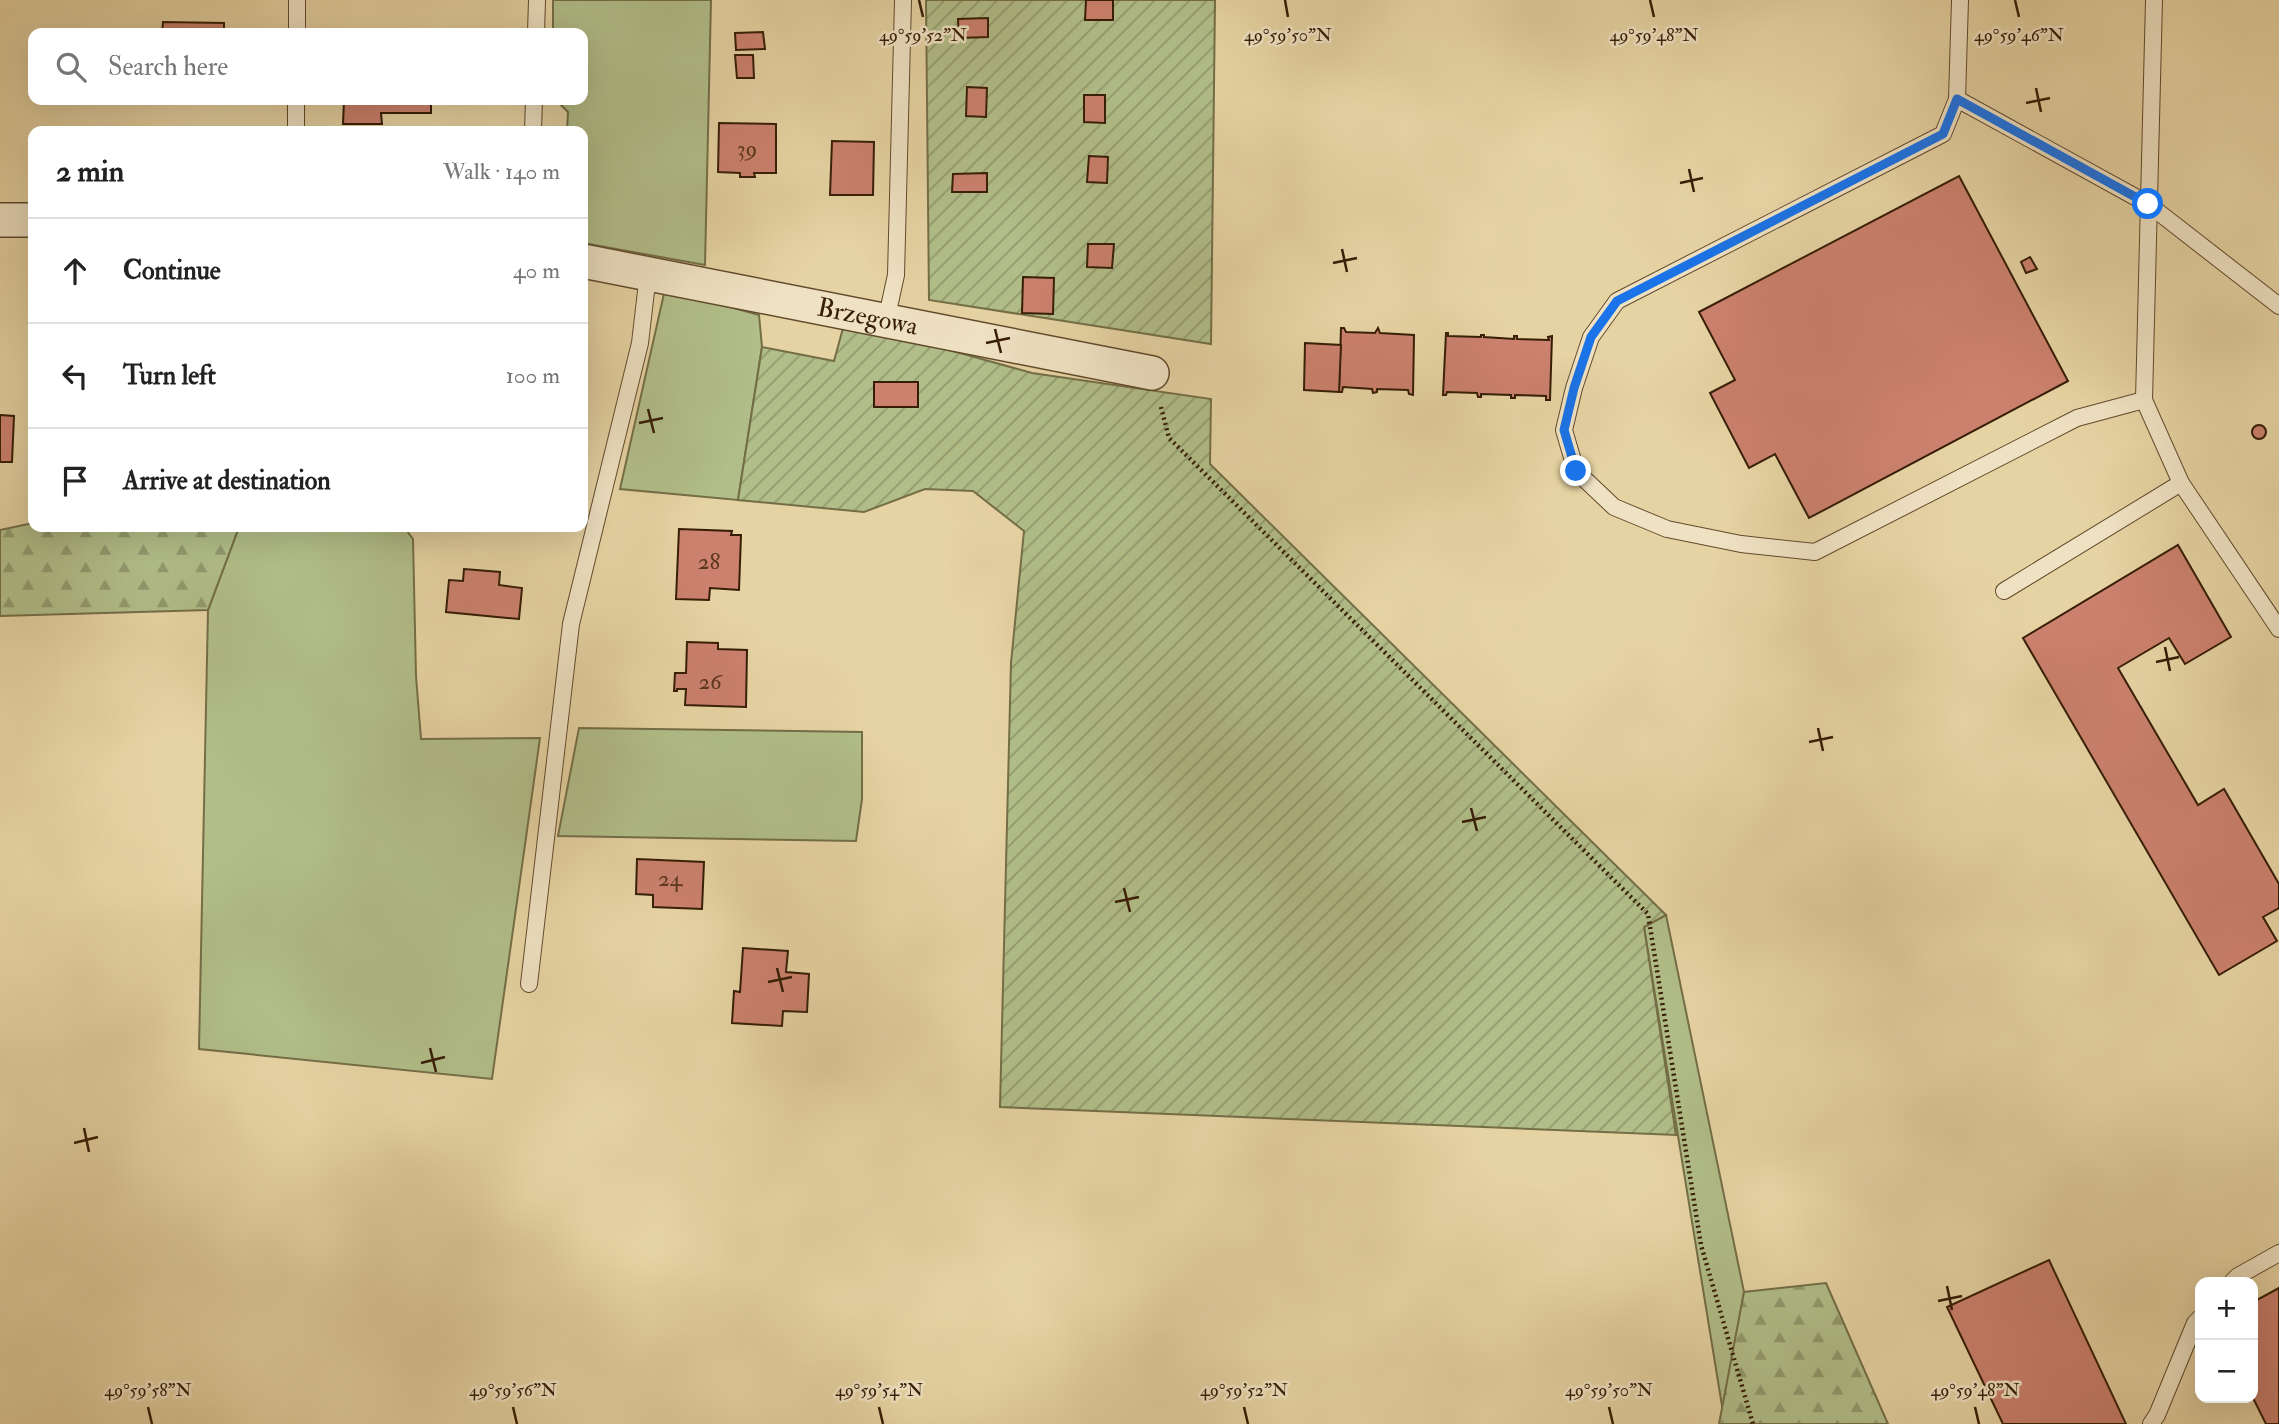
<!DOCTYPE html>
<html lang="en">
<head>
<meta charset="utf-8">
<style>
	:root { --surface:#fff; --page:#f6f6f6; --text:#222; --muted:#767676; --line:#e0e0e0 }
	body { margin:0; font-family:"IM FELL Double Pica",serif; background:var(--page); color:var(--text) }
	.controls { position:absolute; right:21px; bottom:21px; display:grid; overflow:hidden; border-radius:14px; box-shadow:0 7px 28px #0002 }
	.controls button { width:63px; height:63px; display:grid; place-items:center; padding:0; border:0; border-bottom:2px solid var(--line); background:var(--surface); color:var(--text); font:35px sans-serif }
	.stop { position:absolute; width:21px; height:21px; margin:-16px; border:5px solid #1a73e8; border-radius:50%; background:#fff }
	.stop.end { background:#1a73e8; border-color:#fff; box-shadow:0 2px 7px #0008 }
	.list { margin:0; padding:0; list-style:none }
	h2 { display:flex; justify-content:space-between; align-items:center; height:91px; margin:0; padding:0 28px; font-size:30px }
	h2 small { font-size:23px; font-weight:400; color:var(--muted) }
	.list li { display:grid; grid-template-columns:46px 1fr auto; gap:21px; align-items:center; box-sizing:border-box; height:105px; padding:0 28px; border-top:2px solid var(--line) }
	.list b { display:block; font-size:26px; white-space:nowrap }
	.list em { font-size:23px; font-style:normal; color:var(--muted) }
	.icon { flex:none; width:38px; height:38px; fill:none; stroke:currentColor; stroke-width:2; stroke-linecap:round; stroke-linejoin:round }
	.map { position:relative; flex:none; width:2279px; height:1424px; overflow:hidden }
	.search { position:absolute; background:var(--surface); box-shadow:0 7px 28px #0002; left:28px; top:28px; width:560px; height:77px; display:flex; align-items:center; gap:18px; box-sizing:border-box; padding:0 24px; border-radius:14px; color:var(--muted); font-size:26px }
	.panel { position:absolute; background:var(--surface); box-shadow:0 7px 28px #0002; left:28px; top:126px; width:560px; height:406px; border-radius:14px }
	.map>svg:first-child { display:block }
	.green { fill:#b1be89; stroke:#746e47; stroke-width:2 }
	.forest { fill:url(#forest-firs); stroke:#746e47; stroke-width:2 }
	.garden { fill:url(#garden-furrows); stroke:#746e47; stroke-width:2 }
	.building { fill:#cb816e; stroke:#361d05; stroke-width:2 }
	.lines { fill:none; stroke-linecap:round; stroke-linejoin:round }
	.lane-casing { stroke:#624a2c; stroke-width:18 }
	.street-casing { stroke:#624a2c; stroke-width:36 }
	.path { stroke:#361d05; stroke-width:4.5; stroke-dasharray:2 3.5; stroke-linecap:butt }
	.lane { stroke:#efe2c3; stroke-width:16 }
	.street { stroke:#efe2c3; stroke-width:33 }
	.route { stroke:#1a73e8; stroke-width:9 }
	.ticks { fill:none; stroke:#361d05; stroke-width:2.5 }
	.labels { text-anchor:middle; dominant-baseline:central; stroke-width:5; stroke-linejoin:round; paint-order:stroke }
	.number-label { font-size:23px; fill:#5b361f }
	.street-label { font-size:26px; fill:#361d05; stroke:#efe2c3 }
	.ticks-label { font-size:18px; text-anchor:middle; fill:#361d05; stroke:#efe2c3; stroke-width:5; stroke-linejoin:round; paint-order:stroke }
</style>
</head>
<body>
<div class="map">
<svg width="2279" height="1424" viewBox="0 0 2279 1424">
	<defs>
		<pattern id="forest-firs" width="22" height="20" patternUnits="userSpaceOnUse" patternTransform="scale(1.75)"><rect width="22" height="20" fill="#b1be89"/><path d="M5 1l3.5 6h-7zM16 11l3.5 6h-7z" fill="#919a6e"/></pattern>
		<pattern id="garden-furrows" width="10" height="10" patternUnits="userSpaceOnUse" patternTransform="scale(1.75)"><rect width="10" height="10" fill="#b1be89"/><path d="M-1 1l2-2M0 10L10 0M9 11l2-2" fill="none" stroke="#919a6e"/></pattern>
	</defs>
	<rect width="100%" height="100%" fill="#e6d3a3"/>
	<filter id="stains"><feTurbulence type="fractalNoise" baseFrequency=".00286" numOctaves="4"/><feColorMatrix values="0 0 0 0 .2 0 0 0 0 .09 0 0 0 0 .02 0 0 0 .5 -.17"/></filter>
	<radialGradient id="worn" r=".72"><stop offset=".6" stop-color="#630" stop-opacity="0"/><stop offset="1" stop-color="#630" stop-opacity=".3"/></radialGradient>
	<!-- green -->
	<g class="green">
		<polygon points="553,0 711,0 705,265 583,243 583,131 567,131 568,112 556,100 583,100 583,33 553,33"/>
		<polygon points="665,289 759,315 762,347 738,500 620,489"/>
		<polygon points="239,527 404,527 413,539 416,676 421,739 540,738 492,1079 199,1049 208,610"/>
		<polygon points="579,728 862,732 862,799 856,841 558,836"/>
		<polygon points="1666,915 1744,1292 1723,1412 1644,927"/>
	</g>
	<!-- forest -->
	<g class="forest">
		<polygon points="33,523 33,527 239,527 208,610 0,616 0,530"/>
		<polygon points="1826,1283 1888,1424 1719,1424 1744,1292"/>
	</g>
	<!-- garden -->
	<g class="garden">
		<polygon points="926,0 1215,0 1211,344 929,300"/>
		<polygon points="845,321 1032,373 1211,399 1210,464 1666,915 1644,927 1676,1135 1000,1107 1011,663 1024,531 973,491 925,489 864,512 738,500 762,347 834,361"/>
	</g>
	<!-- building -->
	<g class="building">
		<polygon points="1086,0 1113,0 1113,20 1085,20"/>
		<polygon points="988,18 988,37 959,38 958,19"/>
		<polygon points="163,22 224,23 224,33 162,33"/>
		<polygon points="763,32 765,49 736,50 735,33"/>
		<polygon points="735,55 753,55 754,78 737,78"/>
		<polygon points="967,87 987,88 986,117 966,116"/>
		<polygon points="1084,95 1105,95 1105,123 1084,122"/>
		<polygon points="344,100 431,100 431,113 381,113 382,124 343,124"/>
		<polygon points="719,123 776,124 776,173 754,173 755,177 740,177 740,173 718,172"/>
		<polygon points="832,141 874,142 873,195 830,195"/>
		<polygon points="1089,156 1108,157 1107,183 1087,182"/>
		<polygon points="987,173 987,192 952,192 953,174"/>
		<polygon points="1959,176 2068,381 1809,518 1775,454 1749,468 1710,393 1735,380 1699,312"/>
		<polygon points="1088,244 1114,244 1112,268 1087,267"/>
		<polygon points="2030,257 2037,269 2026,273 2021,262"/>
		<polygon points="1023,277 1054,278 1053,314 1022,313"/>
		<polygon points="1341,328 1344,328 1346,332 1375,333 1378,328 1380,333 1414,335 1413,395 1409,394 1408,390 1377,389 1377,392 1373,393 1372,389 1343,387 1342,392 1339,392"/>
		<polygon points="1446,333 1448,333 1448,336 1481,337 1481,335 1484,335 1484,337 1514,339 1514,336 1517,336 1517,339 1549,340 1548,337 1552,336 1550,400 1546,400 1546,396 1515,395 1515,398 1511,398 1511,395 1481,394 1481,397 1478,397 1477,393 1447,392 1446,395 1443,395"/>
		<polygon points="1305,343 1341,345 1339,392 1304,390"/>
		<rect x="874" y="382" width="44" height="25"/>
		<polygon points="0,415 14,416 12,462 0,462"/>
		<circle cx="2259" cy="432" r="7"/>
		<polygon points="679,529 732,531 731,535 741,535 739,590 710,588 709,600 676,599"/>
		<polygon points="2178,545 2231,637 2185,664 2169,638 2118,668 2198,805 2224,789 2279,884 2279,908 2263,917 2277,941 2219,975 2023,638"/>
		<polygon points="464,569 500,572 499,585 522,588 519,619 446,612 449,580 463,581"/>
		<polygon points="687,642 718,643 718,649 747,650 746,707 685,705 686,689 677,689 677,691 674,691 675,673 686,673"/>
		<polygon points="637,859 704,862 702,909 653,907 653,895 636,894"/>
		<polygon points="743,948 788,951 786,972 809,974 807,1012 783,1011 782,1026 732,1023 734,991 740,992"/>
		<polygon points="2049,1260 2126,1424 2003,1424 1947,1307"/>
		<polygon points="2279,1288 2279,1424 2266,1424 2253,1398 2253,1302"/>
	</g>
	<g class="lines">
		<!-- lane casing -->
		<g class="lane-casing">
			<g id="lane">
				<polyline points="1960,0 1957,99 2148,204 2279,306"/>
				<polyline points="2154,0 2144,400 2181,483 2279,629"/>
				<polyline points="297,33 297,0"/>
				<polyline points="536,33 537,0"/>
				<polyline points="1957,99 1943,134 1617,301 1591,337 1574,388 1564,430 1576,471 1614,507 1667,529 1741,544 1815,552 2077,418 2144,400"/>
				<polyline points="296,131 296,100"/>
				<polyline points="533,131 534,100"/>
				<polyline points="886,321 896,275 903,0"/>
				<polyline points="2004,591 2181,483"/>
				<polyline points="529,984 571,624 640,343 648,274"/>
				<polyline points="2232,1282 2238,1276 2279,1253"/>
				<polyline points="2151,1424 2157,1415 2195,1323 2200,1318"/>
			</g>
		</g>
		<!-- street casing -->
		<g class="street-casing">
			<g id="street">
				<polyline points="0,220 33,220"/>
				<path id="s1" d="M583,261L1152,373"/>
			</g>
		</g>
		<!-- path -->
		<polyline class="path" points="1161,407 1169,438 1648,914 1701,1245 1753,1424"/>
		<!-- lane -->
		<use href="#lane" class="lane"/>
		<!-- street -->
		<use href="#street" class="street"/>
	</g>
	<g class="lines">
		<!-- route -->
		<polyline class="route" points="1576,471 1564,430 1574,388 1591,337 1617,301 1943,134 1957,99 2148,204"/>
	</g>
	<!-- ticks -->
	<path class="ticks" d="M919,0L923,17M1285,0L1288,17M1650,0L1654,17M2015,0L2019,17M2036,88L2041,112M2026,103L2050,98M1689,169L1694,192M1680,183L1703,178M1342,249L1347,272M1333,263L1357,258M995,329L1001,353M986,343L1010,338M648,409L654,433M639,423L663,418M2165,647L2170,671M2156,662L2179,657M1818,728L1823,751M1809,742L1833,737M1471,808L1477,831M1462,822L1486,817M1124,888L1130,912M1115,902L1139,897M777,968L783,992M768,982L792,977M430,1048L436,1072M421,1063L445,1057M84,1128L89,1152M74,1143L98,1137M1947,1286L1952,1310M1938,1301L1962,1296M148,1407L152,1424M513,1407L517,1424M879,1407L883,1424M1244,1407L1248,1424M1609,1407L1613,1424M1975,1407L1979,1424"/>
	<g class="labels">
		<!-- number labels -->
		<g class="number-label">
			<text x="747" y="148">39</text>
			<text x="709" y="561">28</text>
			<text x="710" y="681">26</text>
			<text x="670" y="878">24</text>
		</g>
		<!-- street labels -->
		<g class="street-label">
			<text stroke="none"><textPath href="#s1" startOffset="290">Brzegowa</textPath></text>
		</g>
	</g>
	<g class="ticks-label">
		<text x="923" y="41">49°59'52"N</text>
		<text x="1288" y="41">49°59'50"N</text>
		<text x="1654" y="41">49°59'48"N</text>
		<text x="2019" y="41">49°59'46"N</text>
		<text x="148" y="1396">49°59'58"N</text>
		<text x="513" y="1396">49°59'56"N</text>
		<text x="879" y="1396">49°59'54"N</text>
		<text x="1244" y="1396">49°59'52"N</text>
		<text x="1609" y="1396">49°59'50"N</text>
		<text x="1975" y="1396">49°59'48"N</text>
	</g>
	<rect width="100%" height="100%" filter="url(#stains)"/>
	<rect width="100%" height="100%" fill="url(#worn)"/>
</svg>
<div class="controls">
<button>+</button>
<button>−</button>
</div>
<div class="stop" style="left:2148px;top:204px"></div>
<div class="stop end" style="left:1576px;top:471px"></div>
<div class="search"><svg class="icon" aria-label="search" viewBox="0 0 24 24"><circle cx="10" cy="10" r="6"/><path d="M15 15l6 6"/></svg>Search here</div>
<section class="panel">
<h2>2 min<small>Walk · 140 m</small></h2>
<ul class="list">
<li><svg class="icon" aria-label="ahead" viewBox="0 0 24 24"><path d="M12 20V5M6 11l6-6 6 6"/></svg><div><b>Continue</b></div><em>40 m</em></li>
<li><svg class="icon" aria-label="left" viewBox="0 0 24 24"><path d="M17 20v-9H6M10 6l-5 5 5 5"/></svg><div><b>Turn left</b></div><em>100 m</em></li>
<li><svg class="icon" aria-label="arrive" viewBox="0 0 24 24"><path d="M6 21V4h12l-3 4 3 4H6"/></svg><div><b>Arrive at destination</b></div></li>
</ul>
</section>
</div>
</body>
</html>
